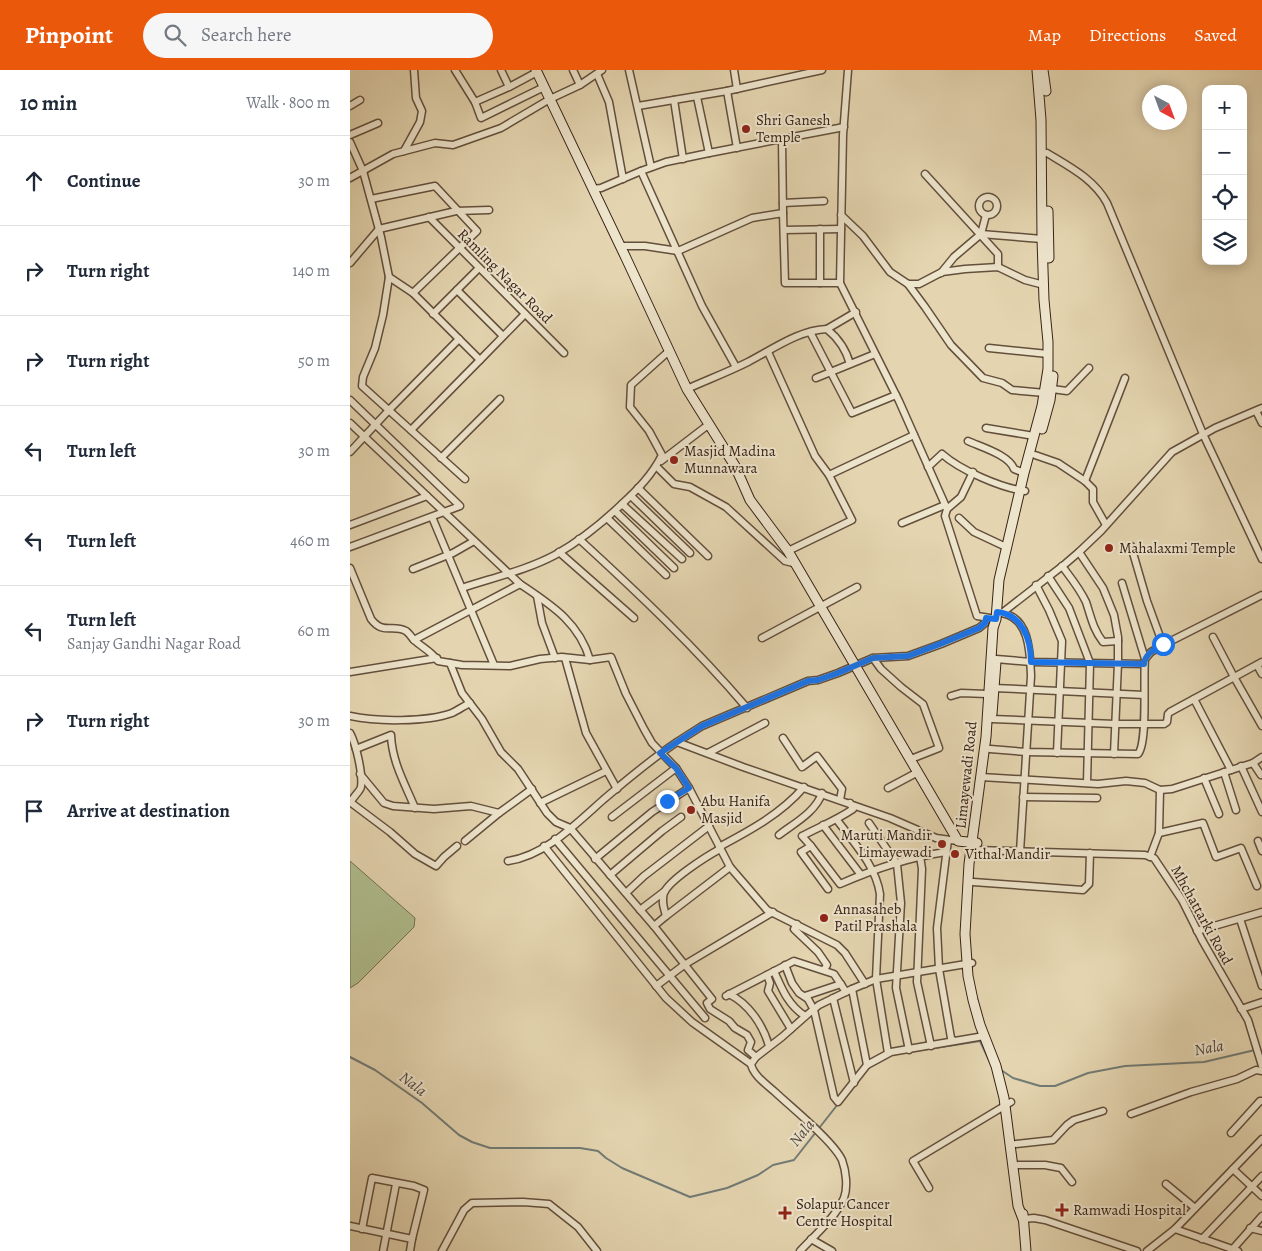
<!DOCTYPE html>
<html lang="en">
<head>
<meta charset="utf-8">
<style>
	:root { --surface:#fff; --page:#f6f6f7; --text:#1f2937; --muted:#747a83; --line:#e0e1e3; --accent:#ea580c }
	body { margin:0; font-family:Alegreya,serif; background:var(--page); color:var(--text) }
	.controls { position:absolute; right:15px; top:15px; display:grid; overflow:hidden; border-radius:10px; box-shadow:0 2px 12px #0003 }
	.controls button { width:45px; height:45px; display:grid; place-items:center; padding:0; border:0; border-bottom:1px solid var(--line); background:var(--surface); color:var(--text); font:25px sans-serif }
	.compass { position:absolute; left:792px; top:15px; width:45px; height:45px; border-radius:50%; background:var(--surface); box-shadow:0 2px 12px #0003; rotate:139deg }
	.stop { position:absolute; width:15px; height:15px; margin:-11px; border:4px solid #1a73e8; border-radius:50%; background:#fff }
	.stop.end { background:#1a73e8; border-color:#fff; box-shadow:0 1px 5px #0008 }
	.list { margin:0; padding:0; list-style:none }
	h2 { display:flex; justify-content:space-between; align-items:center; height:65px; margin:0; padding:0 20px; font-size:21px }
	h2 small { font-size:16px; font-weight:400; color:var(--muted) }
	.list li { display:grid; grid-template-columns:32px 1fr auto; gap:15px; align-items:center; box-sizing:border-box; height:90px; padding:0 20px; border-top:1px solid var(--line) }
	.list b { display:block; font-size:19px; white-space:nowrap }
	.list p { margin:0; font-size:16px; white-space:nowrap; color:var(--muted) }
	.list em { font-size:16px; font-style:normal; color:var(--muted) }
	.icon { flex:none; width:28px; height:28px; fill:none; stroke:currentColor; stroke-width:2; stroke-linecap:round; stroke-linejoin:round }
	.map { position:relative; flex:none; width:912px; height:1181px; overflow:hidden }
	header { display:flex; align-items:center; gap:30px; box-sizing:border-box; height:70px; padding:0 25px; background:var(--accent); color:#fff }
	header strong { font-size:24px }
	nav { display:flex; gap:28px; margin-inline-start:auto; font-size:18px }
	.search { width:350px; height:45px; background:var(--page); display:flex; align-items:center; gap:12px; box-sizing:border-box; padding:0 18px; border-radius:28px; color:var(--muted); font-size:19px }
	main { display:flex }
	aside { flex:1; background:var(--surface) }
	.map>svg:first-child { display:block }
	.green { fill:#b0be8e; stroke:#747052 }
	.lines { fill:none; stroke-linecap:round; stroke-linejoin:round }
	.stream { stroke:#727b75; stroke-width:2 }
	.street-casing { stroke:#634f3c; stroke-width:9 }
	.secondary-casing { stroke:#382216; stroke-width:11 }
	.street { stroke:#ede4cc; stroke-width:6 }
	.secondary { stroke:#ede4cc; stroke-width:9 }
	.route { stroke:#1a73e8; stroke-width:6 }
	.poi-dot { fill:#8f2418; stroke:#ede4cc; stroke-width:2 }
	.labels { text-anchor:middle; dominant-baseline:central; stroke-width:4; stroke-linejoin:round; paint-order:stroke }
	.poi-label { font-size:15px; fill:#382216; stroke:#ede4cc; text-anchor:start }
	.street-label { font-size:15px; fill:#382216; stroke:#ede4cc }
	.water-label { font-size:16px; font-style:italic; fill:#50473e; stroke:#ede4cc }
</style>
</head>
<body>
<header>
<strong>Pinpoint</strong>
<div class="search"><svg class="icon" aria-label="search" viewBox="0 0 24 24"><circle cx="10" cy="10" r="6"/><path d="M15 15l6 6"/></svg>Search here</div>
<nav><a>Map</a><a>Directions</a><a>Saved</a></nav>
</header>
<main>
<aside>
<h2>10 min<small>Walk · 800 m</small></h2>
<ul class="list">
<li><svg class="icon" aria-label="ahead" viewBox="0 0 24 24"><path d="M12 20V5M6 11l6-6 6 6"/></svg><div><b>Continue</b></div><em>30 m</em></li>
<li><svg class="icon" aria-label="right" viewBox="0 0 24 24"><path d="M7 20v-9h11M14 6l5 5-5 5"/></svg><div><b>Turn right</b></div><em>140 m</em></li>
<li><svg class="icon" aria-label="right" viewBox="0 0 24 24"><path d="M7 20v-9h11M14 6l5 5-5 5"/></svg><div><b>Turn right</b></div><em>50 m</em></li>
<li><svg class="icon" aria-label="left" viewBox="0 0 24 24"><path d="M17 20v-9H6M10 6l-5 5 5 5"/></svg><div><b>Turn left</b></div><em>30 m</em></li>
<li><svg class="icon" aria-label="left" viewBox="0 0 24 24"><path d="M17 20v-9H6M10 6l-5 5 5 5"/></svg><div><b>Turn left</b></div><em>460 m</em></li>
<li><svg class="icon" aria-label="left" viewBox="0 0 24 24"><path d="M17 20v-9H6M10 6l-5 5 5 5"/></svg><div><b>Turn left</b><p>Sanjay Gandhi Nagar Road</p></div><em>60 m</em></li>
<li><svg class="icon" aria-label="right" viewBox="0 0 24 24"><path d="M7 20v-9h11M14 6l5 5-5 5"/></svg><div><b>Turn right</b></div><em>30 m</em></li>
<li><svg class="icon" aria-label="arrive" viewBox="0 0 24 24"><path d="M6 21V4h12l-3 4 3 4H6"/></svg><div><b>Arrive at destination</b></div></li>
</ul>
</aside>
<div class="map">
<svg width="912" height="1181" viewBox="0 0 912 1181">
	<rect width="100%" height="100%" fill="#e4d5b0"/>
	<filter id="stains"><feTurbulence type="fractalNoise" baseFrequency=".004" numOctaves="4"/><feColorMatrix values="0 0 0 0 .2 0 0 0 0 .09 0 0 0 0 .02 0 0 0 .5 -.17"/></filter>
	<radialGradient id="worn" r=".72"><stop offset=".6" stop-color="#630" stop-opacity="0"/><stop offset="1" stop-color="#630" stop-opacity=".3"/></radialGradient>
	<!-- green -->
	<polygon class="green" points="0,791 65,848 64,857 8,913 0,918"/>
	<g class="lines">
		<!-- stream -->
		<g class="stream">
			<polyline points="540,985 630,971 643,999"/>
			<polyline points="0,987 25,1000 72,1033 109,1065 122,1072 140,1078 230,1078 248,1081 256,1088 272,1098 340,1127 377,1118 408,1105 423,1095 444,1090 488,1034"/>
			<polyline points="651,1000 663,1008 690,1016 705,1016 738,1003 775,996 854,992 905,980"/>
		</g>
		<!-- street casing -->
		<g class="street-casing">
			<g id="street">
				<polyline points="105,0 125,32"/>
				<polyline points="151,0 159,17"/>
				<polyline points="223,0 230,15"/>
				<polyline points="279,0 301,97"/>
				<polyline points="384,0 387,19"/>
				<polyline points="498,0 493,65 490,213 549,331 597,439 595,446 627,546 646,549"/>
				<polyline points="187,2 159,17 125,32 131,48 194,17"/>
				<polyline points="247,4 259,32 273,109"/>
				<polyline points="377,21 472,0"/>
				<polyline points="347,27 359,83"/>
				<polyline points="324,30 333,89"/>
				<polyline points="0,36 10,30"/>
				<polyline points="288,36 377,21 387,78"/>
				<polyline points="0,65 28,53"/>
				<polyline points="432,70 433,143"/>
				<polyline points="0,72 13,101 31,167 39,207 33,245 25,278 13,307 12,316 115,409"/>
				<polyline points="54,81 70,52 72,41 66,28 64,0"/>
				<path d="M697,83C720,97 744,109 757,133L853,364L912,489"/>
				<polyline points="291,101 316,92 359,83 494,57"/>
				<polyline points="575,104 648,184 648,197"/>
				<polyline points="0,108 43,84 85,73 103,75 151,58 200,29 230,15 252,0"/>
				<polyline points="243,119 251,118 291,101 352,236 386,297"/>
				<circle cx="638" cy="136" r="9"/>
				<polyline points="21,129 85,116 127,161 63,223 39,207"/>
				<polyline points="433,133 474,131"/>
				<polyline points="491,145 513,166 540,202 558,214 569,214 592,202 615,199 648,197 675,210 694,215"/>
				<polyline points="79,147 214,283"/>
				<polyline points="434,160 491,159"/>
				<polyline points="631,164 692,169"/>
				<polyline points="270,176 295,176 328,181 402,148 433,143 435,213 490,213"/>
				<polyline points="0,193 29,159 106,141 139,140"/>
				<polyline points="591,203 604,187 631,164 636,145"/>
				<polyline points="470,213 470,159"/>
				<polyline points="558,214 575,237 601,275 633,308 652,313 662,320 695,323"/>
				<polyline points="107,220 153,266"/>
				<polyline points="63,223 130,290 175,244"/>
				<polyline points="83,244 129,198"/>
				<polyline points="477,259 506,242"/>
				<polyline points="460,262 502,343 546,325"/>
				<polyline points="639,278 698,284"/>
				<polyline points="418,282 465,386 479,405 502,450 438,481"/>
				<polyline points="466,308 525,284"/>
				<path d="M337,319C357,310 378,302 398,292C423,279 449,260 477,259C489,269 496,279 500,294"/>
				<polyline points="702,319 717,321 739,298"/>
				<polyline points="0,330 110,436 0,477"/>
				<polyline points="906,341 912,353"/>
				<path d="M0,353L170,514C201,535 229,552 240,590"/>
				<polyline points="636,358 684,366"/>
				<polyline points="61,360 130,290"/>
				<path d="M618,371C631,377 659,385 664,399L674,403"/>
				<polyline points="0,382 39,340 109,269"/>
				<polyline points="685,385 708,393 735,411 743,419 743,432 756,455"/>
				<polyline points="91,388 150,329"/>
				<polyline points="311,391 358,355"/>
				<polyline points="307,397 324,414 340,417 376,437 435,491 443,493"/>
				<path d="M578,397L592,384C610,400 651,418 675,421"/>
				<polyline points="479,405 564,365"/>
				<polyline points="735,411 775,308"/>
				<polyline points="288,418 358,486"/>
				<polyline points="281,426 340,483"/>
				<polyline points="272,434 332,489"/>
				<polyline points="597,439 611,427 623,402"/>
				<polyline points="265,441 324,498"/>
				<polyline points="82,447 144,595"/>
				<polyline points="257,448 316,505"/>
				<polyline points="609,448 624,462 656,477"/>
				<polyline points="552,453 595,435"/>
				<polyline points="0,455 77,426"/>
				<path d="M229,469C288,523 345,577 397,638"/>
				<polyline points="781,476 797,531 813,575"/>
				<polyline points="209,482 284,548"/>
				<polyline points="729,482 753,518 764,545 768,567 768,593 764,684"/>
				<path d="M712,496C721,508 730,519 736,532C741,547 743,559 753,572L768,571"/>
				<path d="M0,498L21,549C33,565 42,554 56,561C59,563 62,568 64,570C73,578 81,581 88,591L112,595L160,596L190,589L212,587L240,590L261,587L276,624L294,659L302,673L326,698L339,718L380,797L417,840L487,875L495,883L515,914"/>
				<polyline points="63,499 103,483 124,471"/>
				<polyline points="698,506 719,538 740,593 737,713"/>
				<polyline points="772,513 795,589"/>
				<polyline points="686,515 699,540 712,571 707,683"/>
				<path d="M112,518C142,508 177,500 205,485C230,471 251,454 272,434C288,419 302,405 312,385L299,361L280,337L281,315L319,281"/>
				<polyline points="187,526 192,553 205,588"/>
				<polyline points="647,542 652,543 715,494 729,482 751,461 822,382 865,358 912,338"/>
				<path d="M652,543C680,548 680,583 681,606L670,782"/>
				<polyline points="863,567 884,607 912,656"/>
				<polyline points="412,568 507,517"/>
				<polyline points="64,570 170,514"/>
				<polyline points="215,588 236,663 267,719"/>
				<polyline points="523,588 531,599 551,617 573,634 589,678 561,689"/>
				<polyline points="646,589 681,592 794,594"/>
				<polyline points="100,593 112,623 132,649 151,682 168,699 197,743 206,752 220,758 304,856 362,929 357,933 360,939 379,951 385,958 397,965 401,972 398,980 406,987"/>
				<polyline points="907,595 912,604"/>
				<polyline points="0,602 87,588"/>
				<polyline points="644,618 794,625"/>
				<polyline points="601,626 611,623 637,624"/>
				<polyline points="844,629 881,700"/>
				<path d="M0,646C26,652 77,652 102,643C108,640 114,636 120,633"/>
				<polyline points="642,649 765,654 814,654 817,652 818,644 820,642 912,592"/>
				<path d="M0,663C6,674 13,704 11,717C10,721 5,725 2,730H0"/>
				<polyline points="433,668 452,697 467,686 492,719 490,730"/>
				<path d="M6,679L41,665C42,692 55,714 65,738"/>
				<path d="M640,679L676,682L788,684C798,673 793,607 795,589L801,582L813,575L912,525"/>
				<polyline points="358,683 415,653"/>
				<polyline points="903,693 912,687"/>
				<polyline points="891,696 912,742"/>
				<polyline points="874,702 886,740"/>
				<polyline points="10,704 34,733 43,736 84,739 121,736 149,743"/>
				<polyline points="631,707 748,714 776,711 795,713 810,720 822,719 903,693 911,705"/>
				<polyline points="854,708 869,744"/>
				<polyline points="538,718 568,702"/>
				<polyline points="673,727 747,728"/>
				<polyline points="0,732 40,762 65,784 86,796 94,787 107,776"/>
				<polyline points="190,733 256,701"/>
				<polyline points="262,747 326,698"/>
				<path d="M487,750C504,773 526,796 530,824L526,909L538,983"/>
				<polyline points="519,753 547,794 551,833 546,918 559,980"/>
				<polyline points="473,755 511,805"/>
				<polyline points="809,763 853,753 866,787 891,778 907,816"/>
				<path d="M429,765C443,754 466,742 472,723"/>
				<polyline points="205,769 355,948"/>
				<polyline points="598,770 587,858 589,899 601,968 604,971"/>
				<polyline points="115,771 149,743 182,719"/>
				<polyline points="608,771 586,768 540,748 393,697 327,672 352,656 458,611 468,610 488,603 523,588 558,586 591,574 629,558 635,553 636,549"/>
				<polyline points="908,771 912,781"/>
				<polyline points="194,776 316,928 342,952 401,994"/>
				<path d="M461,776L490,814C524,799 560,787 596,782"/>
				<path d="M369,777C399,761 431,744 454,717"/>
				<polyline points="626,780 795,785 804,788 832,830 852,870 898,950 912,996"/>
				<polyline points="570,786 572,799 567,912 581,976"/>
				<polyline points="800,787 809,763 810,720"/>
				<polyline points="245,789 302,742 339,718"/>
				<path d="M158,791C195,786 227,753 254,729C278,709 301,689 327,672"/>
				<polyline points="260,805 312,761 331,747"/>
				<polyline points="623,812 733,820 739,814 740,783"/>
				<path d="M478,819L451,782L461,776L452,766C469,757 487,750 503,739L500,733"/>
				<polyline points="276,823 294,806 359,756"/>
				<polyline points="290,840 315,821"/>
				<polyline points="316,846 380,797"/>
				<polyline points="890,849 912,916"/>
				<polyline points="447,854 444,859 468,882 477,895 474,900"/>
				<path d="M304,856L316,846C314,838 311,831 314,823C319,810 357,786 370,779"/>
				<polyline points="847,861 912,842"/>
				<polyline points="435,895 442,913 449,923 458,929 464,940 484,1027 488,1032 517,995 541,982 634,966"/>
				<path d="M424,901C432,919 438,935 455,946"/>
				<polyline points="417,905 420,913 418,921 441,959"/>
				<polyline points="306,916 334,895 423,842"/>
				<polyline points="502,919 517,995"/>
				<path d="M379,924C399,934 413,955 419,976"/>
				<polyline points="376,926 444,891 484,904 496,922"/>
				<polyline points="455,926 491,914"/>
				<polyline points="483,928 504,1013"/>
				<polyline points="891,939 912,932"/>
				<polyline points="781,1044 841,1022 887,1009 906,1000 912,1001"/>
				<polyline points="881,1063 910,1031 912,1031"/>
				<polyline points="666,1074 703,1070 717,1055 724,1050 753,1041"/>
				<polyline points="668,1095 695,1095 711,1098 722,1112"/>
				<polyline points="883,1099 912,1126"/>
				<polyline points="816,1114 845,1138"/>
				<polyline points="579,1118 563,1091 661,1032"/>
				<polyline points="673,1149 684,1148 695,1150 787,1181"/>
				<polyline points="0,1156 62,1169 60,1181"/>
				<polyline points="900,1158 912,1161"/>
				<polyline points="12,1159 22,1108 64,1116 74,1120 62,1169"/>
				<polyline points="825,1159 888,1181"/>
				<polyline points="461,1169 482,1181"/>
				<polyline points="852,1169 912,1106"/>
				<polyline points="33,1181 46,1114"/>
				<polyline points="92,1181 114,1140 122,1133 173,1132 199,1134 228,1157 247,1181"/>
				<path d="M450,1181C464,1166 486,1147 494,1128C498,1117 496,1101 492,1090C483,1071 442,1038 425,1022C416,1014 403,1005 401,994L406,987L432,967L458,944L469,935L502,919L526,909L622,893"/>
				<polyline points="797,1181 825,1159 912,1069"/>
				<polyline points="881,1181 912,1146"/>
			</g>
		</g>
		<!-- secondary casing -->
		<g class="secondary-casing">
			<g id="secondary">
				<polyline points="186,0 276,188 337,319 385,396 400,430 438,481 608,771 627,773"/>
				<polyline points="693,0 696,21"/>
				<polyline points="698,141 699,188"/>
				<polyline points="692,359 700,330 703,306"/>
				<polyline points="642,644 646,592"/>
				<polyline points="673,1144 676,1181"/>
				<polyline points="673,1149 668,1136 654,1028 646,996 630,955 623,930 618,906 615,864 619,794 636,667 643,558 646,549 649,510 674,403 692,336 698,299 698,272 694,230 692,169 691,50 687,0"/>
			</g>
		</g>
		<!-- street -->
		<use href="#street" class="street"/>
		<!-- secondary -->
		<use href="#secondary" class="secondary"/>
	</g>
	<g class="lines">
		<!-- route -->
		<path class="route" d="M317,731L339,718L326,698L310,683L352,656L458,611L468,610L488,603L523,588L558,586L590,574L629,558L635,553L636,548L646,549L647,542C672,544 681,569 681,592L794,594C795,584 805,579 813,574"/>
	</g>
	<!-- markers -->
	<g class="poi-dot">
		<circle cx="396" cy="59" r="5"/>
		<circle cx="324" cy="390" r="5"/>
		<circle cx="759" cy="478" r="5"/>
		<circle cx="341" cy="740" r="5"/>
		<circle cx="592" cy="774" r="5"/>
		<circle cx="605" cy="784" r="5"/>
		<circle cx="474" cy="848" r="5"/>
		<path d="M709.5 1132.5h5v5h5v5h-5v5h-5v-5h-5v-5h5z"/>
		<path d="M432.5 1135.5h5v5h5v5h-5v5h-5v-5h-5v-5h5z"/>
	</g>
	<g class="labels">
		<!-- poi labels -->
		<g class="poi-label">
			<text x="406" y="50">Shri Ganesh<tspan x="406" dy="17">Temple</tspan></text>
			<text x="334" y="381">Masjid Madina<tspan x="334" dy="17">Munnawara</tspan></text>
			<text x="769" y="478">Mahalaxmi Temple</text>
			<text x="351" y="731">Abu Hanifa<tspan x="351" dy="17">Masjid</tspan></text>
			<text x="582" y="765" text-anchor="end">Maruti Mandir<tspan x="582" dy="17">Limayewadi</tspan></text>
			<text x="615" y="784">Vithal Mandir</text>
			<text x="484" y="839">Annasaheb<tspan x="484" dy="17">Patil Prashala</tspan></text>
			<text x="446" y="1134">Solapur Cancer<tspan x="446" dy="17">Centre Hospital</tspan></text>
			<text x="723" y="1140">Ramwadi Hospital</text>
		</g>
		<!-- street labels -->
		<g class="street-label">
			<text transform="translate(155 206) rotate(45)">Ramling Nagar Road</text>
			<text transform="translate(616 705) rotate(-84)">Limayewadi Road</text>
			<text transform="translate(852 845) rotate(61)">Mhchattarki Road</text>
		</g>
		<!-- water labels -->
		<g class="water-label">
			<text transform="translate(859 978) rotate(-10)">Nala</text>
			<text transform="translate(63 1014) rotate(37)">Nala</text>
			<text transform="translate(452 1063) rotate(-51)">Nala</text>
		</g>
	</g>
	<rect width="100%" height="100%" filter="url(#stains)"/>
	<rect width="100%" height="100%" fill="url(#worn)"/>
</svg>
<div class="controls">
<button>+</button>
<button>−</button>
<button><svg class="icon" aria-label="locate" viewBox="0 0 24 24"><circle cx="12" cy="12" r="6"/><path d="M12 2v4M12 18v4M2 12h4M18 12h4"/></svg></button>
<button><svg class="icon" aria-label="layers" viewBox="0 0 24 24"><path d="M12 4l9 5-9 5-9-5zM3 14l9 5 9-5"/></svg></button>
</div>
<svg class="compass" viewBox="-18 -18 36 36"><path d="M0-13l5 13h-10z" fill="#e53935"/><path d="M0 13l5-13h-10z" fill="#747a83"/></svg>
<div class="stop" style="left:813px;top:574px"></div>
<div class="stop end" style="left:317px;top:731px"></div>
</div>
</main>
</body>
</html>
